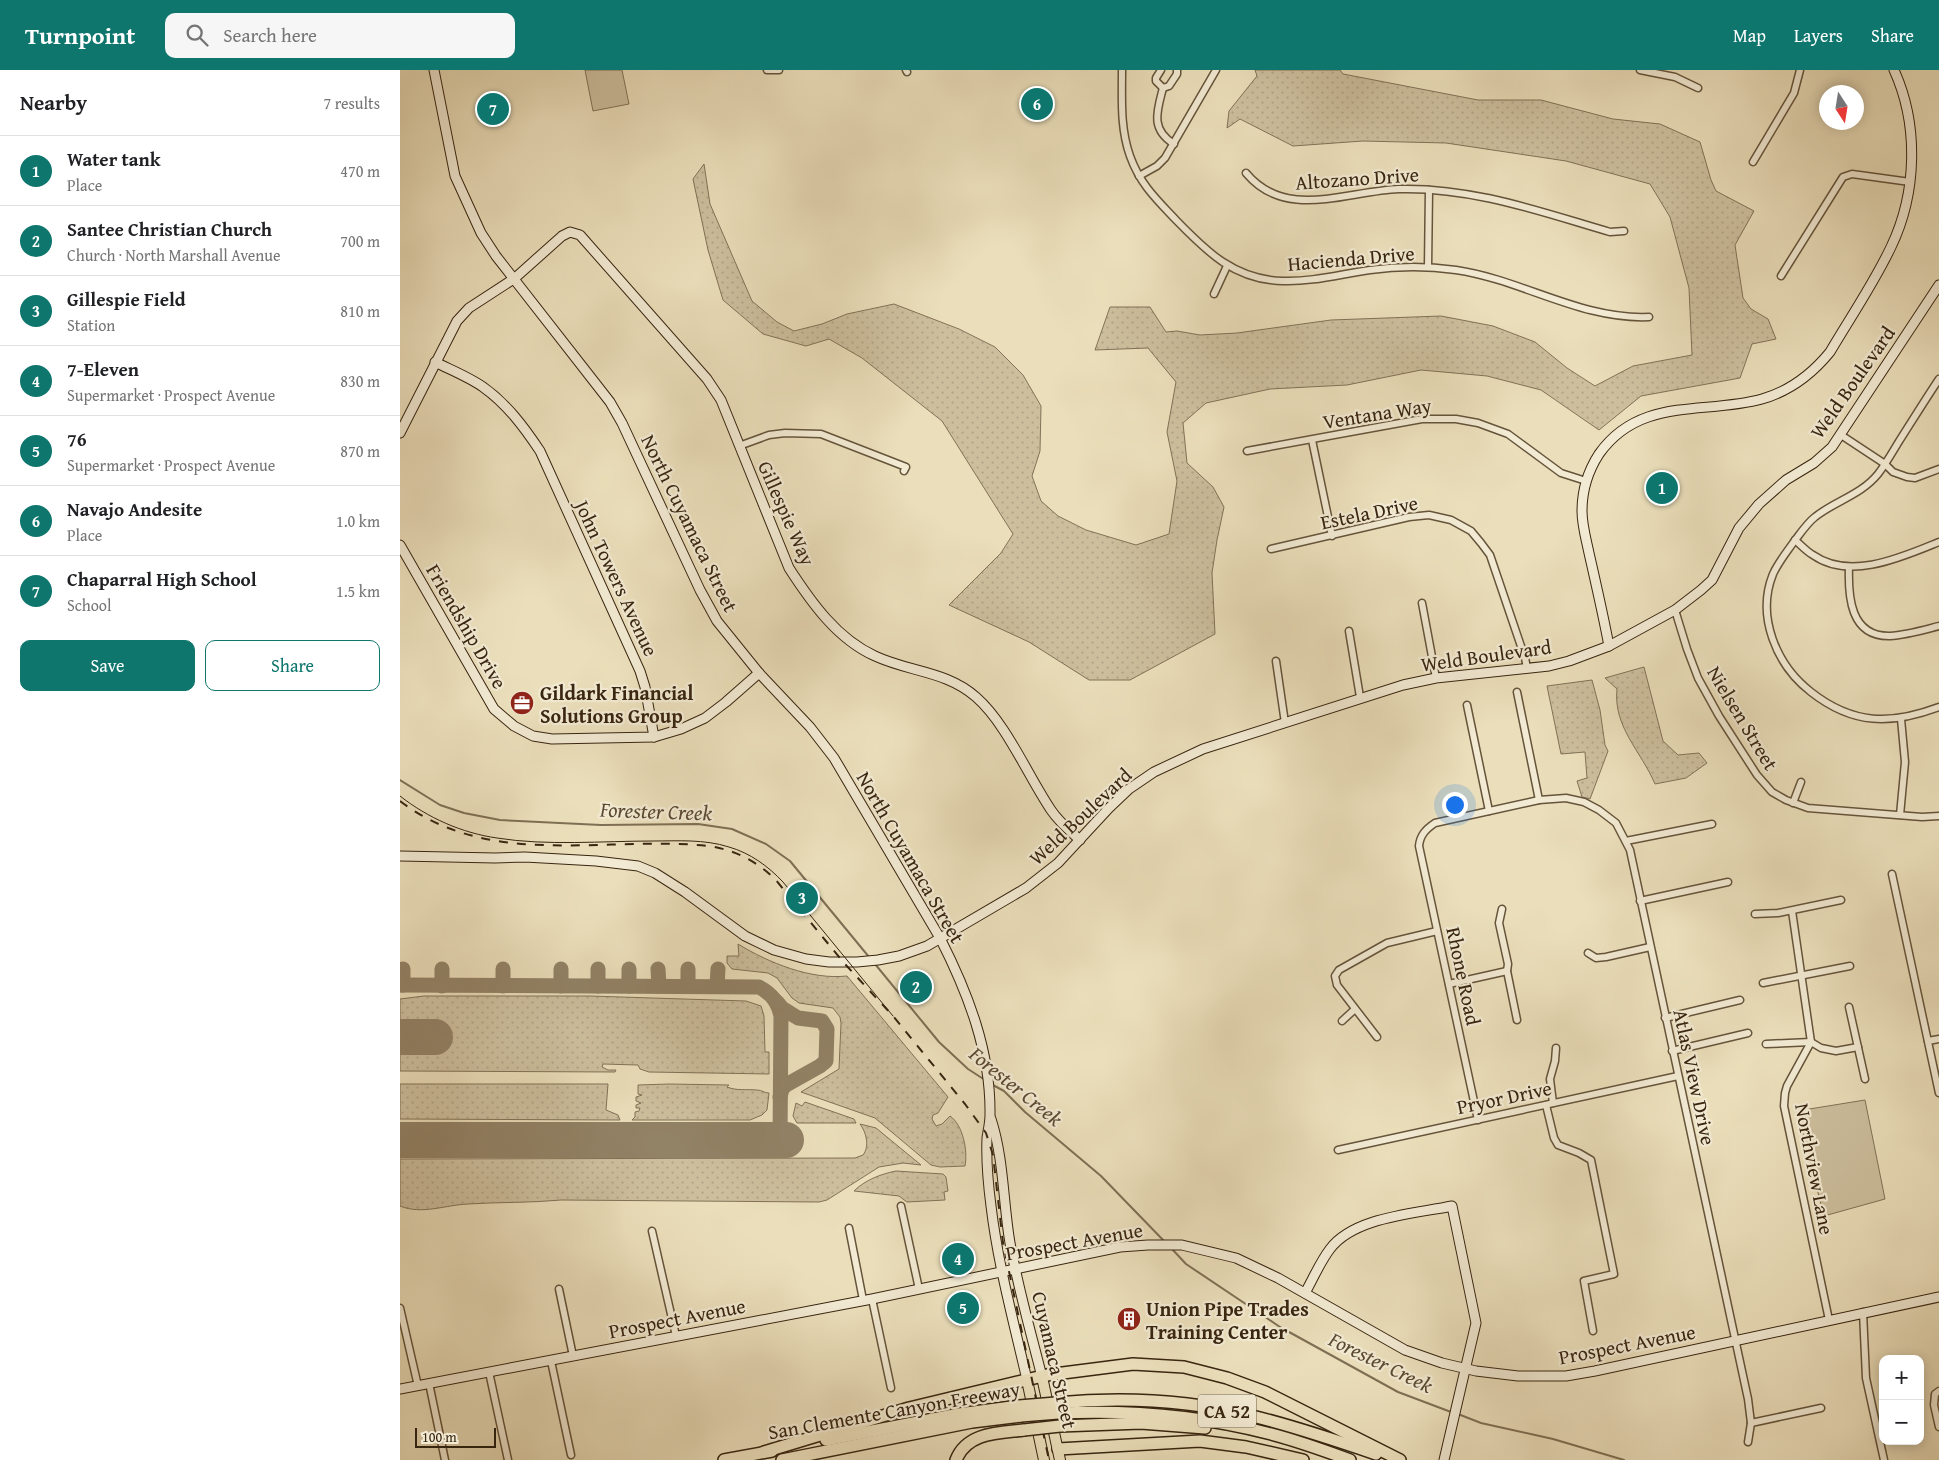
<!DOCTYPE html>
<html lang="en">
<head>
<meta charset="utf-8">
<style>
	:root { --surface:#fff; --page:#f6f6f6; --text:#202124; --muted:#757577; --line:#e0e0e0; --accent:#0f766e }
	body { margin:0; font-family:"Gentium Book Plus",serif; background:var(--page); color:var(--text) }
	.controls { position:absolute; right:15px; bottom:15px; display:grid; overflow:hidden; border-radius:10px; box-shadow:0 2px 12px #0003 }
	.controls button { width:45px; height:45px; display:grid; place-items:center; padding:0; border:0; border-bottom:1px solid var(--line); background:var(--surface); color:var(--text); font:25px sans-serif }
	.compass { position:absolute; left:1419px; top:15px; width:45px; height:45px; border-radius:50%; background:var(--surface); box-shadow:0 2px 12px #0003; rotate:168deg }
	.scale { position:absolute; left:15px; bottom:12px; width:81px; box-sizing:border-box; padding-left:5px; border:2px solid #382510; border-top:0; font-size:14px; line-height:18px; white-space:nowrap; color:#382510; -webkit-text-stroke:4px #f2ead3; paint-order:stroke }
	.you { position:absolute; left:1054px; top:734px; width:18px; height:18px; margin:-12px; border:4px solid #fff; border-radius:50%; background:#1a73e8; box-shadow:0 0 0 8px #1a73e833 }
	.badge { display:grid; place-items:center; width:32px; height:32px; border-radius:50%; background:var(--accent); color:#fff; font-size:16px; font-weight:700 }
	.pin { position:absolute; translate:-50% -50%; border:2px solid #fff; box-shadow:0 1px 5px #0006 }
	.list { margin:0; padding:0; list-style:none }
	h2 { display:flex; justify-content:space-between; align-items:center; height:65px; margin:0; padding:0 20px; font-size:21px }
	h2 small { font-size:16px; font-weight:400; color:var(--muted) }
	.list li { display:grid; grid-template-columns:32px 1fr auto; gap:15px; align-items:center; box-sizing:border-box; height:70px; padding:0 20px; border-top:1px solid var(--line) }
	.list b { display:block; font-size:19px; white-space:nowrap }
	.list p { margin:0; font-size:16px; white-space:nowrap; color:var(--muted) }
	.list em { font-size:16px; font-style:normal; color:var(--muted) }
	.actions { display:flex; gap:10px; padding:15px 20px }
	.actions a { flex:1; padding:11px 0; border:1px solid var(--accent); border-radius:10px; text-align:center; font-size:18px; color:var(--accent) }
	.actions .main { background:var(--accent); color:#fff }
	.icon { flex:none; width:28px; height:28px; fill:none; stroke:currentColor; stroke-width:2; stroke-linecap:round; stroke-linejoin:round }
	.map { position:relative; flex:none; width:1539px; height:1390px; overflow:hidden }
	header { display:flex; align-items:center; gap:30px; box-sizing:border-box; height:70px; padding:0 25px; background:var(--accent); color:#fff }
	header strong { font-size:24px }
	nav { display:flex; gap:28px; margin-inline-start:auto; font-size:18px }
	.search { width:350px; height:45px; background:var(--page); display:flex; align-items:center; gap:12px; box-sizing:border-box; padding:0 18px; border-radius:10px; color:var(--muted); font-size:19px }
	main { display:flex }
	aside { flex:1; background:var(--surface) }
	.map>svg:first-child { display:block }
	.grass { fill:url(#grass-dots); stroke:#827257 }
	.park { fill:#cdbf9e; stroke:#827257 }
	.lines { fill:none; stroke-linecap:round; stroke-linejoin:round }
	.stream { stroke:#7f6f54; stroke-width:2 }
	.taxiway { stroke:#928266; stroke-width:15 }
	.runway { stroke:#928266; stroke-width:36 }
	.street-casing { stroke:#65543b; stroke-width:9 }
	.secondary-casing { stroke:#382510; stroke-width:11 }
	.primary-casing { stroke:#382510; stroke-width:12 }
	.highway-casing { stroke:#382510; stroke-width:14 }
	.street { stroke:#f2ead3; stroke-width:6 }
	.secondary { stroke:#f2ead3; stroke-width:9 }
	.primary { stroke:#ebdfbb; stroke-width:10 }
	.highway { stroke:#ebdfbb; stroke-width:11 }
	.tram { stroke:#382510; stroke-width:1 }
	.rail { stroke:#382510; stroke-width:2; stroke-dasharray:9 9; stroke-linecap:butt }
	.highway-bridge-casing { stroke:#382510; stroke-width:14; stroke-linecap:butt }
	.highway-bridge { stroke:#ebdfbb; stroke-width:11 }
	.labels { text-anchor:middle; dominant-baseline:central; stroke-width:4.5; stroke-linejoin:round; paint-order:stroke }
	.shield { fill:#f2ead3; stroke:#70604a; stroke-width:1 }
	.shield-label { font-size:19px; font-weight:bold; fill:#382510 }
	.street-label { font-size:20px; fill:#382510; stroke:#f2ead3 }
	.poi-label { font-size:20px; font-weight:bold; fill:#382510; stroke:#f2ead3; text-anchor:start }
	.water-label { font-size:21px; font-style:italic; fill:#5b4a32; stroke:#f2ead3 }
</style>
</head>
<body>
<header>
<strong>Turnpoint</strong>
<div class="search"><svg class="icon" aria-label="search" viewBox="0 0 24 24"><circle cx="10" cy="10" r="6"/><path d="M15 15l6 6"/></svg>Search here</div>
<nav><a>Map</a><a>Layers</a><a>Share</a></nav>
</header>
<main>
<aside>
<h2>Nearby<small>7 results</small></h2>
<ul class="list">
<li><span class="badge">1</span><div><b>Water tank</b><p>Place</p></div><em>470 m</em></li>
<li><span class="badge">2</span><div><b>Santee Christian Church</b><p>Church · North Marshall Avenue</p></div><em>700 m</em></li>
<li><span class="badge">3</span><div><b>Gillespie Field</b><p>Station</p></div><em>810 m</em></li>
<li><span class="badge">4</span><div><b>7-Eleven</b><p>Supermarket · Prospect Avenue</p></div><em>830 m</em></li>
<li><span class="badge">5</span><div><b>76</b><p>Supermarket · Prospect Avenue</p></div><em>870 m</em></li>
<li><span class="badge">6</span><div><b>Navajo Andesite</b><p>Place</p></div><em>1.0 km</em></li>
<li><span class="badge">7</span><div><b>Chaparral High School</b><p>School</p></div><em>1.5 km</em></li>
</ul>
<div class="actions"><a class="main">Save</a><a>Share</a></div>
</aside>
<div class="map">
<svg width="1539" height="1390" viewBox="0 0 1539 1390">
	<defs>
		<pattern id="grass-dots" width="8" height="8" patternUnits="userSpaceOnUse" patternTransform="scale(1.25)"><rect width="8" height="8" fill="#cdbf9e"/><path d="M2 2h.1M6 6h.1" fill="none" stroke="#b1a487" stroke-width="1.8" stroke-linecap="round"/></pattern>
	</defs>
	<rect width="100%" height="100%" fill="#ebdfbb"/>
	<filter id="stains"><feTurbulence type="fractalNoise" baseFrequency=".004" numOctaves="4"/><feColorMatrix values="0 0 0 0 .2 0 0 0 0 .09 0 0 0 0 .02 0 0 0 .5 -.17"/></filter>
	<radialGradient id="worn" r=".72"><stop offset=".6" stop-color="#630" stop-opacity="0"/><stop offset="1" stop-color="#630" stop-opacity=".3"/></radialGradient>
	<!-- grass -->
	<g class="grass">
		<polygon points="855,0 940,0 943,4 1078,30 1141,30 1213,49 1260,54 1300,72 1311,110 1316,121 1354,141 1335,175 1343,228 1351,239 1368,249 1376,269 1352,274 1340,308 1241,326 1199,360 1141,320 1087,306 1021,300 947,315 870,319 806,333 783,353 787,393 813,417 824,437 817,470 812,503 815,564 730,610 689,610 629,572 549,535 601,483 613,464 542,351 462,288 429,269 406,276 363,264 323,230 308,180 293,109 304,94 310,134 352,231 377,252 394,261 422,254 447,244 494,234 559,259 595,277 623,305 641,336 640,381 632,406 641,431 658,446 686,460 736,475 769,464 777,411 767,362 776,312 748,278 695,280 710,237 750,237 766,262 777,261 800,265 837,263 931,250 1041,246 1093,256 1135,272 1167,298 1195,316 1233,296 1292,285 1289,218 1270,147 1250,114 1166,91 1046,73 963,71 893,76 840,49 827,58 829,41 857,6"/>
		<path d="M1244,597L1263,671L1278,685L1299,683L1307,693L1286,708L1255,714C1241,681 1213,657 1217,619L1205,608Z"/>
		<polygon points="1192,610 1200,640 1205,675 1208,681 1190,729 1182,727 1177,711 1187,708 1185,682 1161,684 1147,616"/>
		<path d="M338,874C369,893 411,910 447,906L548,1027L538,1043L533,1045L532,1049L536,1056L542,1054L550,1046C563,1055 568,1081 565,1096L540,1097L531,1095L475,1048L401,1022L439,999L441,953L440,947L433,938L399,933L392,928L377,908L368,903L332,899L327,893V886H339Z"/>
		<polygon points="24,926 190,926 346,931 361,936 364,946 365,982 369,982 369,1004 249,1002 240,999 238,995 203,994 202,997 208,1000 216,1000 215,1002 0,1001 0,978 37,978 39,977 39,958 34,956 0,955 0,929"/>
		<polygon points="0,1014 208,1014 206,1040 218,1045 220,1050 0,1049"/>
		<path d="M269,1014L329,1015L327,1017C337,1021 346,1019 357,1020C362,1020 364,1023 369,1023L367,1040L362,1045L350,1050H232L235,1047V1042L239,1041L240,1038H236V1035L241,1033L236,1031V1027L242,1025L238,1024V1015Z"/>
		<polygon points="405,1032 454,1049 456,1053 397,1053 393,1046 396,1033 402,1036"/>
		<path d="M460,1054L476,1058L521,1095L503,1093L479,1097L427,1130L419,1132L161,1130C130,1133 99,1132 68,1134C45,1135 22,1145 0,1136V1089L455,1088L463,1085C470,1076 466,1062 460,1054Z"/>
		<path d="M496,1101L543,1104L546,1107L548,1121L544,1122L545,1130L507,1132L499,1126L454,1121C465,1110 481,1104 496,1101Z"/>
	</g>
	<!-- park -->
	<g class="park">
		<polygon points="185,0 222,0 229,34 193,41"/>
		<polygon points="1465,1030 1485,1129 1424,1146 1397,1041"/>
	</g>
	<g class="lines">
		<!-- stream -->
		<g class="stream">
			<polyline points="0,710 40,735 64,743 100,750 201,755 298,754 332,759 366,774 390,791 469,887"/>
			<polyline points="475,894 539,972 568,999 585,1010"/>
			<polyline points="591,1014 604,1021 625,1042 701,1106 765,1172"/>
			<polyline points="772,1179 786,1194 880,1257 998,1322 1051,1342"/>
			<polyline points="1058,1344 1081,1353 1153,1369 1224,1390"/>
		</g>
		<!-- taxiway -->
		<g class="taxiway">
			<polyline points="103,899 103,916"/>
			<polyline points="161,899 161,916"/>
			<polyline points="198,899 198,916"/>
			<polyline points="258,899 259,916"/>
			<polyline points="288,899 288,916"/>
			<path d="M0,915L359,917C372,924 378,932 381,946L380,1070"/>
			<polyline points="3,915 3,899"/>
			<polyline points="42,916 42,899"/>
			<polyline points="229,916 229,899"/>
			<polyline points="317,916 318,899"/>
			<polyline points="377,932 382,938 398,948 422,951 427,959 426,991 420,996 386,1015 382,1019 380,1027"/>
			<polyline points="0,1071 21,1071"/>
		</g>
		<!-- runway -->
		<g class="runway">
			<polyline points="0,967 35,967"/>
			<polyline points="0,1070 386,1070"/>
		</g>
		<!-- street casing -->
		<g class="street-casing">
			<g id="street">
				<polyline points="367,0 379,0"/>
				<polyline points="506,0 507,2"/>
				<path d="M722,0C722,29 720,58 730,86C740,114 756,129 776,150C807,182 835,210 883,211C912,212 941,204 970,200C998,196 1028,196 1056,200C1123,210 1181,250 1249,247"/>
				<polyline points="761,0 756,8 756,11 763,18"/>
				<polyline points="1240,0 1275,7 1298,18"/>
				<path d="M763,18C757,41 750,59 774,74"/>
				<polyline points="763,18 769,16 777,4 777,0"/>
				<polyline points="1353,92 1394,23 1400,0"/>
				<path d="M846,103C886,151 946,121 999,119C1073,117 1141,142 1210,162L1224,161"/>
				<polyline points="739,106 757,96 765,88 816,0"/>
				<polyline points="1028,197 1029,120"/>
				<polyline points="1381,206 1443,107 1452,104 1510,112"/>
				<polyline points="814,224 827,196"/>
				<path d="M1539,309C1525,330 1512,351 1498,373C1492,383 1485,395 1478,404C1461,425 1435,431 1415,447C1407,453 1400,464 1393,473C1386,483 1378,493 1373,504C1356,546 1376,595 1411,622C1453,655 1491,655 1539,637"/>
				<polyline points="1441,365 1485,394 1493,402 1507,407 1515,408 1539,399"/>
				<polyline points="912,370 932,466"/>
				<polyline points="339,376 369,365 385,363 421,364 506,397 504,401"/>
				<polyline points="847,381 1022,349 1056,349 1078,353 1108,364 1161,403 1186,411"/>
				<path d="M1395,470C1401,475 1406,481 1413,485C1450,511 1502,487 1539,472"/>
				<polyline points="871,479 1009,447 1029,445 1051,450 1071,461 1081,473 1090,485 1125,588 1127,598"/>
				<path d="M1449,497C1448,526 1450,567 1490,566C1506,565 1523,560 1539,556"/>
				<polyline points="1022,533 1036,608"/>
				<polyline points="1275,540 1287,579 1298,608 1319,646 1357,705 1372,722 1386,730 1408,738 1522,747 1539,746"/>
				<polyline points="949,561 960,627"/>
				<polyline points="876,591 885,653"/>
				<polyline points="1117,622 1139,730"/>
				<polyline points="1067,635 1089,741"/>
				<polyline points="1393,733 1401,712"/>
				<polyline points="1500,745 1505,692 1501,649"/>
				<polyline points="1226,771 1312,754"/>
				<polyline points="1492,804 1539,1023"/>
				<polyline points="1240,831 1328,812"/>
				<polyline points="1102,839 1099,853 1108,894 1107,901 1117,950"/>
				<polyline points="1392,841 1411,972 1387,1016 1385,1023 1384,1036 1429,1250"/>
				<polyline points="1355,844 1378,843 1441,830"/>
				<polyline points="1188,883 1196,888 1206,887 1250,877"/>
				<polyline points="1363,913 1450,896"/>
				<polyline points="1049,914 1107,901"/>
				<polyline points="1449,937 1465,1009"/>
				<polyline points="1265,948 1340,930"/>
				<polyline points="942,951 955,939"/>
				<polyline points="977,967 937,915 935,906 939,900 987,873 1037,861"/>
				<polyline points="1528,971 1539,969"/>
				<polyline points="1366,974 1411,972 1421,978 1436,981 1458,977"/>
				<polyline points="1272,981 1348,963"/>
				<polyline points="1153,1033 1150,1009 1155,991 1156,978"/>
				<polyline points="1146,1035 1154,1068 1158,1075 1179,1083 1191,1090 1214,1204 1184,1211 1193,1261"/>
				<path d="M1078,1050L1019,776C1020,765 1026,759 1035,753L1139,730L1166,728L1184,732L1199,740L1216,753L1230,780L1348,1329L1351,1353L1348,1372"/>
				<polyline points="938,1080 1278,1006"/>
				<polyline points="501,1136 519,1219"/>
				<polyline points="449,1158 463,1230"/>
				<polyline points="252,1161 276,1266"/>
				<polyline points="159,1219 173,1286"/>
				<polyline points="472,1229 491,1318"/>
				<polyline points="0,1238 18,1316"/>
				<polyline points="1463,1242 1466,1308 1484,1390"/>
				<polyline points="151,1291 171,1385"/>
				<polyline points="89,1302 108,1390"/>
				<polyline points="29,1313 45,1390"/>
				<polyline points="1539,1321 1535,1324 1534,1335 1539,1357"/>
				<polyline points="1351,1353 1421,1338"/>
			</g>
		</g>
		<!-- secondary casing -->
		<g class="secondary-casing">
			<g id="secondary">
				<path d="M34,0L55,106L81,163L96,186L210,332L222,353L300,520L317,551L359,603L410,657L434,688L540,868C568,923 591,982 590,1045C590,1053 588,1060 587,1068C586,1091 588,1113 591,1136C598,1195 614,1253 627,1310"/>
				<path d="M35,292C51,300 69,307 83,317C107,334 124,357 140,381L240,601L245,617L254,667"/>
				<path d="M0,363L57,251L69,238L115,208L162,166L170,162L180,165L307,309L321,330L389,498C411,532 437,569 475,586C509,602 547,601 576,627C606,653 628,706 651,740C659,752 670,761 680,770"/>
				<polyline points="0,475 94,639 114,656 133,666 152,669 254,667 281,659 305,648 326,632 359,603"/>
				<path d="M1209,576C1203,544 1196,514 1189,483C1186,469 1182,455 1182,441C1182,421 1188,401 1199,384C1240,326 1304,345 1362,329C1390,321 1412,304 1430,282C1450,248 1474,213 1491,177C1517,123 1519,55 1494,0"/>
				<polyline points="0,786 95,788 125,787 196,791 238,796 255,803 285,822 345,866 374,880 406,889 429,892 457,892 478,890 499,886 527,876 626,818 658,793 709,738 729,719 754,702 803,679 1003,615 1036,608 1149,596 1169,591 1209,576 1275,540 1301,520 1312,510 1339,458 1359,434 1386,410 1414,393 1432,377 1539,215"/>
				<path d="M591,1049C604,1089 603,1132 610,1173C618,1218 631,1263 642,1307"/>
				<path d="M905,1223C913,1209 920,1192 930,1179C954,1147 1014,1144 1052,1136L1076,1253L1044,1390"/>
				<polyline points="0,1319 472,1229 720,1177 748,1175 782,1175 836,1188 878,1208 1005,1280 1042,1293 1076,1301 1118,1306 1166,1306 1195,1301 1539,1227"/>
			</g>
		</g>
		<!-- primary casing -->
		<g class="primary-casing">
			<g id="primary">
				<polyline points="642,1307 660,1390"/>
				<polyline points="627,1310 644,1390"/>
			</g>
		</g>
		<!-- highway casing -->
		<g class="highway-casing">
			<g id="highway">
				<path d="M656,1333C721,1327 789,1330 852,1346C894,1356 935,1370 976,1384"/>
				<path d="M658,1343C728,1340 798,1345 867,1363C895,1370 923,1380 950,1390"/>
				<polyline points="660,1356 741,1353 805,1358"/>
				<polyline points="426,1370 559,1344 619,1336"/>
				<polyline points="658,1379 800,1371 846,1377 903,1390"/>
				<polyline points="364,1382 509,1338 647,1305 733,1294 784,1297 827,1308 865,1322 1000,1390"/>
				<polyline points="324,1390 372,1381"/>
				<polyline points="382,1390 572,1352 621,1346"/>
				<path d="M556,1390C567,1362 599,1363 624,1360"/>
			</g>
		</g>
		<!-- street -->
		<use href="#street" class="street"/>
		<!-- secondary -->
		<use href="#secondary" class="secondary"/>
		<!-- primary -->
		<use href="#primary" class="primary"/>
		<!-- highway -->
		<use href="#highway" class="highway"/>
		<!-- tram -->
		<path class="tram" d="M0,726C28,748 62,763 97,768C146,776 203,771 253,771C278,771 304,769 329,777C350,783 368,796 383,812L493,946"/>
		<!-- rail -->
		<path class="rail" d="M0,731C90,800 205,765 309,776C335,780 356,791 375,809L444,893L493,946L565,1034L586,1063L593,1085L603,1173L649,1390"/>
		<!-- highway-bridge casing -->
		<g class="highway-bridge-casing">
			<g id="highway-bridge">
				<polyline points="619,1336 656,1333"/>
				<polyline points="621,1346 658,1343"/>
				<polyline points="624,1360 660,1356"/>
			</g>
		</g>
		<!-- highway-bridge -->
		<use href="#highway-bridge" class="highway-bridge"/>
	</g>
	<!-- icons -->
	<defs>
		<g id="office-disc" transform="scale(1.25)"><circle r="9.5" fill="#8f2418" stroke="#f2ead3"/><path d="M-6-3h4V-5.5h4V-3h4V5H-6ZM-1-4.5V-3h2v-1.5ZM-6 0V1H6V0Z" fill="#fff"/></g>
		<g id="building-disc" transform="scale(1.25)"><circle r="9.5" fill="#8f2418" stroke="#f2ead3"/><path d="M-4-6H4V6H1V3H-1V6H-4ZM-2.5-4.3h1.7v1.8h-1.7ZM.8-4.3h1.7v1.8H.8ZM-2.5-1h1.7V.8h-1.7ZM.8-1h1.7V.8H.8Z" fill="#fff"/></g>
	</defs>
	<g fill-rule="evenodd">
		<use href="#office-disc" x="122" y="633"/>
		<use href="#building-disc" x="729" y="1249"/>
	</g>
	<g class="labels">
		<!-- shield labels -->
		<rect class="shield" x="798" y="1324.5" width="58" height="33" rx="4"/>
		<g class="shield-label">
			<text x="827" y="1341">CA 52</text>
		</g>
		<!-- street labels -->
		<g class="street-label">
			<text transform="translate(957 108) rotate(-4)">Altozano Drive</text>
			<text transform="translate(951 188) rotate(-5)">Hacienda Drive</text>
			<text transform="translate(1452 312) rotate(-55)">Weld Boulevard</text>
			<text transform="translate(977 343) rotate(-9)">Ventana Way</text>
			<text transform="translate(969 442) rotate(-12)">Estela Drive</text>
			<text transform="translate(387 443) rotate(66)">Gillespie Way</text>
			<text transform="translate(290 453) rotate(64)">North Cuyamaca Street</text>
			<text transform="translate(217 508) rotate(65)">John Towers Avenue</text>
			<text transform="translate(67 556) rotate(60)">Friendship Drive</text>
			<text transform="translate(1086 585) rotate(-8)">Weld Boulevard</text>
			<text transform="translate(1343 648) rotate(59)">Nielsen Street</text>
			<text transform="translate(680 746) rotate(-43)">Weld Boulevard</text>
			<text transform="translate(511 787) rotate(60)">North Cuyamaca Street</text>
			<text transform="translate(1064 906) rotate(78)">Rhone Road</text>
			<text transform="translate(1295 1007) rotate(78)">Atlas View Drive</text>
			<text transform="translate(1104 1027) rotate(-12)">Pryor Drive</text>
			<text transform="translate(1415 1099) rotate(79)">Northview Lane</text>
			<text transform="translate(674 1171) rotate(-10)">Prospect Avenue</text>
			<text transform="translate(277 1248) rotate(-11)">Prospect Avenue</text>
			<text transform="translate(1227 1274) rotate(-11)">Prospect Avenue</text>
			<text transform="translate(655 1290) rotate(77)">Cuyamaca Street</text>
			<text transform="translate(494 1340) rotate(-10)">San Clemente Canyon Freeway</text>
		</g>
		<!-- poi labels -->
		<g class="poi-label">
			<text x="140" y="622">Gildark Financial<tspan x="140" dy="23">Solutions Group</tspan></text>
			<text x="746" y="1238">Union Pipe Trades<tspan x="746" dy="23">Training Center</tspan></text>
		</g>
		<!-- water labels -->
		<g class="water-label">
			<text transform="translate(256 741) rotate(2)">Forester Creek</text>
			<text transform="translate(616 1016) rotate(39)">Forester Creek</text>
			<text transform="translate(981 1292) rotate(26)">Forester Creek</text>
		</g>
	</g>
	<rect width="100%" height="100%" filter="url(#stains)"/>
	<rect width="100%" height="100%" fill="url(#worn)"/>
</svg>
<div class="controls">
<button>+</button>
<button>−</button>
</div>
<svg class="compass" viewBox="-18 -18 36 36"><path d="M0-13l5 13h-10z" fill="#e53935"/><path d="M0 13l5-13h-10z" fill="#757577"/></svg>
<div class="scale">100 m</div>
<div class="you"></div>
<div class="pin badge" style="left:1262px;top:418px">1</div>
<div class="pin badge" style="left:516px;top:917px">2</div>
<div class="pin badge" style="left:402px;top:828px">3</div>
<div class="pin badge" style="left:558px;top:1189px">4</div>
<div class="pin badge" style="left:563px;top:1238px">5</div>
<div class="pin badge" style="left:637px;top:34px">6</div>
<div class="pin badge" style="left:93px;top:39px">7</div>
</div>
</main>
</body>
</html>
